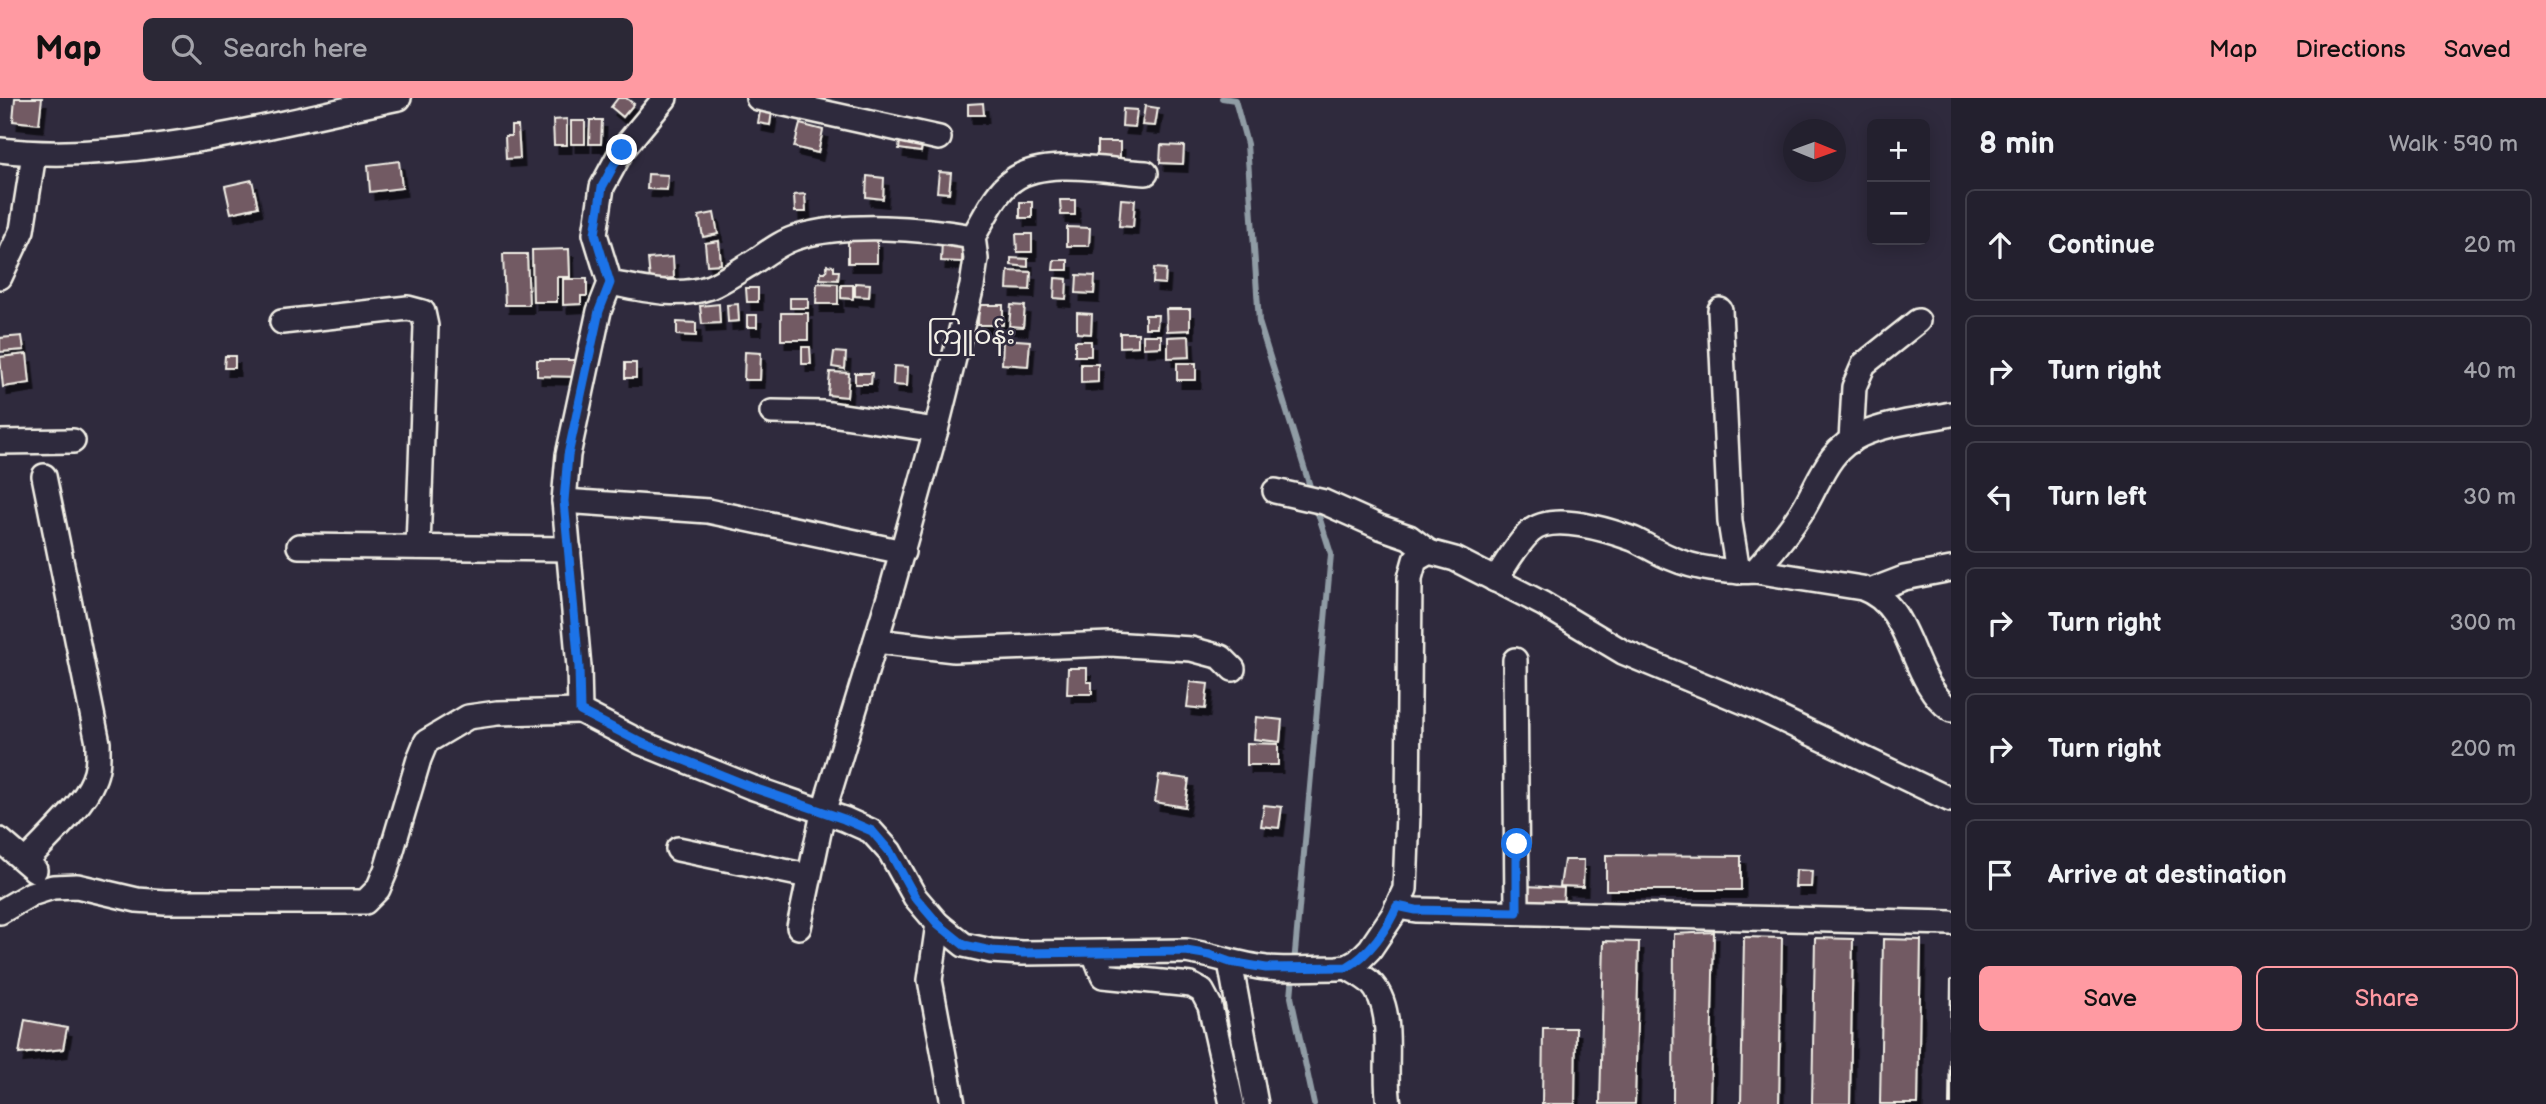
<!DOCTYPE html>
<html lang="en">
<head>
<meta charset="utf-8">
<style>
	:root { --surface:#23202e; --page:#2b2836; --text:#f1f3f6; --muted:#a3a3aa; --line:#403e4a; --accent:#ff9aa2 }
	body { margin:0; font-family:"Balsamiq Sans","Noto Sans Myanmar",sans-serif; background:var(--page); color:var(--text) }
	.controls { position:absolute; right:21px; top:21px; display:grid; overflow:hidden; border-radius:10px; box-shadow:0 4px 18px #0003 }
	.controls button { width:63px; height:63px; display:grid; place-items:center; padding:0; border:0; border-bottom:2px solid var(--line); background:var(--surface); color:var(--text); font:35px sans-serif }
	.compass { position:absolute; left:1783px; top:21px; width:63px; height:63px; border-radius:50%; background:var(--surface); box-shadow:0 4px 18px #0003; rotate:91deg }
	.stop { position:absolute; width:21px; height:21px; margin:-16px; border:5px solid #1a73e8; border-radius:50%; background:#fff }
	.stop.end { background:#1a73e8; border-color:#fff; box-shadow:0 2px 7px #0008 }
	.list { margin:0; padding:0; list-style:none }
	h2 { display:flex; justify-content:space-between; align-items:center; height:91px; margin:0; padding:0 28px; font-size:30px }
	h2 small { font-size:23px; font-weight:400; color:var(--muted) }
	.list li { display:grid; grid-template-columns:46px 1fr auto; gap:21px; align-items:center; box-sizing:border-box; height:112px; margin:0 14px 14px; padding:0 14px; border:2px solid var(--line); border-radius:10px }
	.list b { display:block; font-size:26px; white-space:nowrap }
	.list em { font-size:23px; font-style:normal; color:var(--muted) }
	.actions { display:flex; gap:14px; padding:21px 28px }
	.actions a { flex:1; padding:16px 0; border:2px solid var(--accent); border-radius:10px; text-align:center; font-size:24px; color:var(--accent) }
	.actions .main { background:var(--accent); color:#111 }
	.icon { flex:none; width:38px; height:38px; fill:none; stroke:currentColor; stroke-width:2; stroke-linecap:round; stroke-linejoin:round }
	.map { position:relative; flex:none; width:1951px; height:1006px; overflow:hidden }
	header { display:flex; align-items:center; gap:42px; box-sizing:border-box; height:98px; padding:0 35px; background:var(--accent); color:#111 }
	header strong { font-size:33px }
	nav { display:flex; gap:38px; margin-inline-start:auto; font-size:24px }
	.search { width:490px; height:63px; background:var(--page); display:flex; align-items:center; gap:18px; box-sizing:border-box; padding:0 24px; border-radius:10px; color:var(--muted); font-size:26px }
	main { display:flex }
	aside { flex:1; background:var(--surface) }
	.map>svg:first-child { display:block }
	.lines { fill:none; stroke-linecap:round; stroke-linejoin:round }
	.stream { stroke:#909ca5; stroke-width:6 }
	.building { fill:#725a64; stroke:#f4f1e8; stroke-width:2; filter:url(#shadow) }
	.street-casing { stroke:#f4f1e8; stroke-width:28 }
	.street { stroke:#2f2a3d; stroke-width:23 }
	.route { stroke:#1a73e8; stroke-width:9 }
	.labels { text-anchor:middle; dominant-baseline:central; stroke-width:5; stroke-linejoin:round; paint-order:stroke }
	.quarter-label { font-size:26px; fill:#f4f1e8; stroke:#2f2a3d }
</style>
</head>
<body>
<header>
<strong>Map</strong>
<div class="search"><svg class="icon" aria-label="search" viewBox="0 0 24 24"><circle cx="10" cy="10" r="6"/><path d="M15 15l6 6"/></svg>Search here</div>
<nav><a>Map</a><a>Directions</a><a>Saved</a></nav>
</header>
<main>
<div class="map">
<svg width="1951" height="1006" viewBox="0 0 1951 1006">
	<defs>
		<filter id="shadow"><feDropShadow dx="4.5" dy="8" stdDeviation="0" flood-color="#0009"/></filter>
	</defs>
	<rect width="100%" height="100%" fill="#2f2a3d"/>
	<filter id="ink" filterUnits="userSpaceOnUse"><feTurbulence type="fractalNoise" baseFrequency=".0143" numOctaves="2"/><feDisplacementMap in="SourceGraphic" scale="14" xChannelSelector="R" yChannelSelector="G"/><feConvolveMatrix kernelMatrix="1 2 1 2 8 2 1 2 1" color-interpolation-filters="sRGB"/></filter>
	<g filter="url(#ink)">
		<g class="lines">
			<!-- stream -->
			<g class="stream">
				<polyline points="1222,0 1235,2 1247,46 1259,224 1312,395"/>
				<polyline points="1314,1006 1291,899 1331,456 1316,409"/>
			</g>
		</g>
		<!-- building -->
		<g class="building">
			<polygon points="15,0 42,0 39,26 13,23"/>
			<polygon points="618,0 626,0 634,6 623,19 611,9"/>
			<polygon points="983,5 984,17 968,17 968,6"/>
			<polygon points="1145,8 1158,10 1155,28 1142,27"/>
			<polygon points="1123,11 1137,12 1135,29 1122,28"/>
			<polygon points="760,13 772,14 770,27 758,25"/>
			<polygon points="567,21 567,47 554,47 553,22"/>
			<polygon points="590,22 602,22 601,46 589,46"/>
			<rect x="571" y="23" width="14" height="23"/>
			<polygon points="800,26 823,32 818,55 794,49"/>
			<polygon points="511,28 518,28 520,60 506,61 505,38 511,38"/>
			<polygon points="901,36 923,40 921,54 899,51"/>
			<polygon points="1097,44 1120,44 1120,66 1097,65"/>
			<polygon points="1161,47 1184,48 1183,66 1160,65"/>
			<polygon points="399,63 402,90 370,94 368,67"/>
			<polygon points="939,74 951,75 949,95 937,94"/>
			<polygon points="648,76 668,77 667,92 647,91"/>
			<polygon points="867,78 884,80 883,101 866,99"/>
			<polygon points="252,82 258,109 231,115 225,88"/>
			<polygon points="805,96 806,114 795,114 794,97"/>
			<polygon points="1121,101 1135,102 1133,129 1119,128"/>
			<polygon points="1060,102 1075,102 1075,117 1061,117"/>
			<rect x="1020" y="104" width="12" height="16"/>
			<polygon points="714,115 718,136 703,139 699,118"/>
			<polygon points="1067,129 1090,130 1089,148 1067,148"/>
			<polygon points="1016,136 1032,136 1032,154 1017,154"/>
			<rect x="848" y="142" width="29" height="23"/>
			<polygon points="719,143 721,166 707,167 705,145"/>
			<polygon points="942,143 963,145 962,164 941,163"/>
			<polygon points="569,151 570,179 557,179 557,204 533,204 532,152"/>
			<polygon points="503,156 527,156 529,207 505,207"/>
			<polygon points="673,159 674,180 650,182 648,161"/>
			<polygon points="1011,160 1028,161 1028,169 1011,167"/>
			<polygon points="1054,162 1068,162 1068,172 1053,172"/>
			<polygon points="827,167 834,168 834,173 839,173 838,182 820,181 821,174 826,174"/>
			<polygon points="1154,170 1166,171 1165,186 1153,185"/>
			<polygon points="1008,173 1031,174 1030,192 1007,191"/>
			<polygon points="1077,177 1095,178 1094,196 1076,195"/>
			<polygon points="1055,180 1067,181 1066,201 1054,200"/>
			<polygon points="563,181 587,181 587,198 581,198 581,206 563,207"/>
			<polygon points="817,185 838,186 838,206 816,206"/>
			<polygon points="855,185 870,186 869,199 855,198"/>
			<polygon points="841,187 853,187 853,201 841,200"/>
			<polygon points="746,190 758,190 758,204 747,204"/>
			<rect x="790" y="200" width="18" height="10"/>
			<polygon points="719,206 720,225 702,226 700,208"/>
			<polygon points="738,206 739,223 728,224 727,207"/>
			<polygon points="979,207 1003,207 1003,227 978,227"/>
			<polygon points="1011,207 1025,208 1023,229 1009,228"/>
			<polygon points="1166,211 1190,211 1190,232 1167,233"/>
			<rect x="781" y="215" width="27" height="27"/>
			<polygon points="1077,215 1092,216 1091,236 1077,235"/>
			<rect x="747" y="217" width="10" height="12"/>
			<polygon points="1145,217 1158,217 1157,230 1145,230"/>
			<polygon points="677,224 696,225 696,238 677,237"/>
			<polygon points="1120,235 1138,235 1138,248 1120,249"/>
			<polygon points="1143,237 1161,237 1161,249 1143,250"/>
			<polygon points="22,238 24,252 0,254 0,240"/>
			<polygon points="1189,238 1190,259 1168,260 1168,239"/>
			<polygon points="1003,241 1030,243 1028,268 1002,266"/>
			<rect x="1075" y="243" width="16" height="15"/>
			<polygon points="802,249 810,249 811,266 802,266"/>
			<polygon points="745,254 761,255 760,282 744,282"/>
			<polygon points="834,254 846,255 845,271 832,269"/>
			<polygon points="27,256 30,285 3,289 0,259"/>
			<polygon points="225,258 235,258 235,270 224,270"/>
			<polygon points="537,262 579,262 579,279 537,278"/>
			<rect x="625" y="265" width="11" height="15"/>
			<rect x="1177" y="265" width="19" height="17"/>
			<polygon points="1081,266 1098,266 1098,284 1081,285"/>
			<polygon points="894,268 908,269 907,288 893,287"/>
			<polygon points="830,274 849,275 847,299 828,297"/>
			<polygon points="855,275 872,275 871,286 855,286"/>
			<polygon points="1068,570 1087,570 1087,584 1092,584 1092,596 1067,596"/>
			<polygon points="1190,584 1208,586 1205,611 1187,609"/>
			<polygon points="1256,619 1282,622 1280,644 1254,641"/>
			<polygon points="1247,645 1278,646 1278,667 1247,667"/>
			<polygon points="1159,677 1189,681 1185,709 1155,704"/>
			<polygon points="1264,707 1282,709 1279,730 1261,728"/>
			<polygon points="1606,757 1741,758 1741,792 1606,792"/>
			<polygon points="1564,762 1584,762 1583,789 1560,788"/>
			<polygon points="1796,772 1812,773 1811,789 1795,789"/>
			<polygon points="1526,788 1564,790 1563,808 1525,806"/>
			<polygon points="1714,834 1710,1006 1673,1006 1674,836"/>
			<polygon points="1744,839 1782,840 1779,1006 1741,1006"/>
			<polygon points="1815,840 1853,841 1850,1006 1812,1006"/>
			<polygon points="1883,841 1921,842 1918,1006 1880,1006"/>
			<polygon points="1604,843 1639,844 1635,1006 1600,1006"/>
			<polygon points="1951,881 1951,1006 1949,1006"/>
			<polygon points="25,922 67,930 63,951 19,956"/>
			<polygon points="1543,930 1576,930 1575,1006 1542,1006"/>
		</g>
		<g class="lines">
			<!-- street casing -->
			<g class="street-casing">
				<g id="street">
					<path d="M665,0L622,52L602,89L595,136L610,185L599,213L568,357L564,403L579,569L580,613L642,645L751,689L844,721L871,733L890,754L915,799L938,826L964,847L991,853L1022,855L1186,853C1213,857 1239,867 1266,870C1289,872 1313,870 1337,870L1347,869L1358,863L1370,851L1393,817L1405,791L1408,716L1410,480L1415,462L1429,454L1455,461L1543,506L1623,554L1754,608L1951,702"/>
					<polyline points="758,0 939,40"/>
					<path d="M0,52C126,67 275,26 399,0"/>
					<path d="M973,139C984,121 995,94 1013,82C1044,59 1109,73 1146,75"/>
					<polyline points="0,179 22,132 34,56"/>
					<path d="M610,185C643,191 677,201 710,189C724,183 738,173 752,165C766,156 782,143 798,139C848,124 921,130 973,139L976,161L972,188L936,332L893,486L823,715L799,829"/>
					<polyline points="1720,212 1730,424 1738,474"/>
					<polyline points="282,224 408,210 423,214 426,228 418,449"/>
					<polyline points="772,314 824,315 936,332"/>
					<polyline points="1851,343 1854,289 1864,266 1918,223"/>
					<polyline points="0,344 73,343"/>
					<polyline points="1275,393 1324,404 1380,429 1409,439 1429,454"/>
					<polyline points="564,403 708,413 903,454"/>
					<polyline points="299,448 569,451"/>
					<path d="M1755,473C1772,454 1788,435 1802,413C1820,384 1827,352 1861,337C1888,325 1922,322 1951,316"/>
					<path d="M1495,482C1506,466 1516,447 1530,434C1552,414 1608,432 1633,441C1646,447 1658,455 1671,460C1696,471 1728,475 1755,473L1862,490C1914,508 1908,581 1951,612"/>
					<polyline points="1870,493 1904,480 1951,471"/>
					<polyline points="876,543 954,552 1110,546 1191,551 1221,559 1233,571"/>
					<polyline points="1515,562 1517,814"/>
					<polyline points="0,742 35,772"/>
					<polyline points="678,751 808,778"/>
					<path d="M26,763C45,742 83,708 93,683C99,670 98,658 98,645L44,378"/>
					<polyline points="1397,809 1416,812 1456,813 1951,825"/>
					<polyline points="0,814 31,796 53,789 77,788 137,802 165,804 365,804 378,791 386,772 419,661 426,644 468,619 497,615 580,613"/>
					<polyline points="938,826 930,882 953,1006"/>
					<polyline points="1094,855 1103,878 1191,887 1202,893 1210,908 1232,1006"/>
					<polyline points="1230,864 1256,1006"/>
					<path d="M1347,869C1354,874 1363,878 1370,884C1398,911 1382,970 1389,1006"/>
				</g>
			</g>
			<!-- street -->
			<use href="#street" class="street"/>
		</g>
	</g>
	<g class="lines" filter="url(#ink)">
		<!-- route -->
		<path class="route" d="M622,52L602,89L595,136L610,185L599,213L568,357L564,403L579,569L580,613L642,645L751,689L844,721L872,733L890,754L915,799L938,826L964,847L991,853L1022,855L1186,853L1210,857L1230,864L1266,870L1347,869C1369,857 1387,831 1397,808L1416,812L1517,814V746"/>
	</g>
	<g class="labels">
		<!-- quarter labels -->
		<g class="quarter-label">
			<text x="971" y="238">ကြူဝန်း</text>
		</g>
	</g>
</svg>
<div class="controls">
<button>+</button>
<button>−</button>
</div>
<svg class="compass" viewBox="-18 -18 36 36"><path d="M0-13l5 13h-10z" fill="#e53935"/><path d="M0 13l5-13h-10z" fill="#a3a3aa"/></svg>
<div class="stop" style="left:1517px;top:746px"></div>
<div class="stop end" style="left:622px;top:52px"></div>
</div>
<aside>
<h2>8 min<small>Walk · 590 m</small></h2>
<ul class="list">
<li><svg class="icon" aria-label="ahead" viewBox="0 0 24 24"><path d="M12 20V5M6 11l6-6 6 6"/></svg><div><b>Continue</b></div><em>20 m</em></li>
<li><svg class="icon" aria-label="right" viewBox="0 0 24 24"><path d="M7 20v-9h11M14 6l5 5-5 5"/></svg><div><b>Turn right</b></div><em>40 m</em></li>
<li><svg class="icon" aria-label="left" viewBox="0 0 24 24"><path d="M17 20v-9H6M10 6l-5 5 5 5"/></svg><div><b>Turn left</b></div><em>30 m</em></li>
<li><svg class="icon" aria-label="right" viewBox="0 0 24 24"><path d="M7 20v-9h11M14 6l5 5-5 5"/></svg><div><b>Turn right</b></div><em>300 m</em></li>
<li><svg class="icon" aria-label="right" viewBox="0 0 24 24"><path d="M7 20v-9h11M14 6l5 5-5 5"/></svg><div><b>Turn right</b></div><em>200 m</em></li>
<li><svg class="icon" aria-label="arrive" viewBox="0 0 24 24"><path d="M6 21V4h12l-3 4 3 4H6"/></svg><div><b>Arrive at destination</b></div></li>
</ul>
<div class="actions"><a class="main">Save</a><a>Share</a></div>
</aside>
</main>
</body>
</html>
